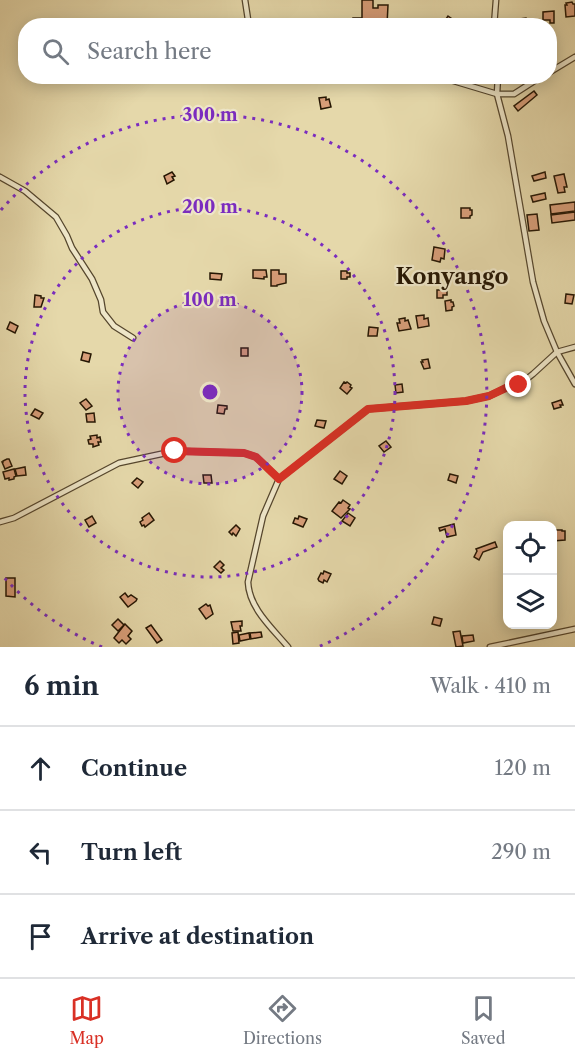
<!DOCTYPE html>
<html lang="en">
<head>
<meta charset="utf-8">
<style>
	:root { --surface:#fff; --page:#f6f6f7; --text:#1f2937; --muted:#747a83; --line:#e0e1e3; --accent:#d93025 }
	body { margin:0; font-family:"Libre Caslon Text",serif; background:var(--page); color:var(--text) }
	.controls { position:absolute; right:18px; bottom:18px; display:grid; overflow:hidden; border-radius:12px; box-shadow:0 3px 15px #0003 }
	.controls button { width:54px; height:54px; display:grid; place-items:center; padding:0; border:0; border-bottom:2px solid var(--line); background:var(--surface); color:var(--text); font:30px sans-serif }
	.stop { position:absolute; width:18px; height:18px; margin:-14px; border:4px solid #d93025; border-radius:50%; background:#fff }
	.stop.end { background:#d93025; border-color:#fff; box-shadow:0 2px 6px #0008 }
	.list { margin:0; padding:0; list-style:none }
	h2 { display:flex; justify-content:space-between; align-items:center; height:78px; margin:0; padding:0 24px; font-size:26px }
	h2 small { font-size:20px; font-weight:400; color:var(--muted) }
	.list li { display:grid; grid-template-columns:39px 1fr auto; gap:18px; align-items:center; box-sizing:border-box; height:84px; padding:0 24px; border-top:2px solid var(--line) }
	.list b { display:block; font-size:22px; white-space:nowrap }
	.list em { font-size:20px; font-style:normal; color:var(--muted) }
	.icon { flex:none; width:33px; height:33px; fill:none; stroke:currentColor; stroke-width:2; stroke-linecap:round; stroke-linejoin:round }
	.map { position:relative; flex:none; width:575px; height:647px; overflow:hidden }
	.search { position:absolute; background:var(--surface); box-shadow:0 3px 15px #0003; left:18px; right:18px; top:18px; height:66px; display:flex; align-items:center; gap:15px; box-sizing:border-box; padding:0 21px; border-radius:24px; color:var(--muted); font-size:22px }
	.sheet { height:330px; background:var(--surface) }
	nav { display:flex; justify-content:space-around; align-items:center; box-sizing:border-box; height:84px; border-top:2px solid var(--line); background:var(--surface); font-size:16px; color:var(--muted) }
	nav a { display:grid; justify-items:center; gap:3px }
	nav .on { color:var(--accent) }
	.map>svg:first-child { display:block }
	.building { fill:#d89e79; stroke:#251603; stroke-width:1.5 }
	.lines { fill:none; stroke-linecap:round; stroke-linejoin:round }
	.minor-casing { stroke:#55462d; stroke-width:7 }
	.minor { stroke:#eee6c8; stroke-width:4.5 }
	.route { stroke:#d93025; stroke-width:8 }
	.ring { fill:none; stroke:#7b2cbf; stroke-width:3; stroke-dasharray:3 6 }
	.labels { text-anchor:middle; dominant-baseline:central; stroke-width:4.5; stroke-linejoin:round; paint-order:stroke }
	.neighbourhood-label { font-size:22px; font-weight:bold; fill:#251603; stroke:#eee6c8 }
	.centre { fill:#7b2cbf; stroke:#eee6c8; stroke-width:3 }
	.ring-label { font-size:18px; text-anchor:middle; font-weight:bold; fill:#7b2cbf; stroke:#eee6c8; stroke-width:4.5; stroke-linejoin:round; paint-order:stroke }
</style>
</head>
<body>
<div class="map">
<svg width="575" height="647" viewBox="0 0 575 647">
	<rect width="100%" height="100%" fill="#e5d8aa"/>
	<filter id="stains"><feTurbulence type="fractalNoise" baseFrequency=".00333" numOctaves="4"/><feColorMatrix values="0 0 0 0 .2 0 0 0 0 .09 0 0 0 0 .02 0 0 0 .5 -.17"/></filter>
	<radialGradient id="worn" r=".72"><stop offset=".6" stop-color="#630" stop-opacity="0"/><stop offset="1" stop-color="#630" stop-opacity=".3"/></radialGradient>
	<!-- building -->
	<g class="building">
		<polygon points="362,0 373,0 373,8 378,8 378,5 388,5 387,25 353,26 353,18 362,18"/>
		<polygon points="572,2 573,4 575,4 575,16 566,17 565,5 567,5 566,3"/>
		<polygon points="554,11 554,23 550,23 550,20 543,20 543,12"/>
		<polygon points="448,16 455,21 452,26 444,22"/>
		<polygon points="526,18 527,26 505,26 504,21"/>
		<polygon points="534,91 537,95 518,111 514,106"/>
		<polygon points="326,97 326,100 329,99 331,107 321,109 319,98"/>
		<polygon points="172,172 175,176 172,177 174,180 167,184 164,176"/>
		<polygon points="545,172 546,178 534,181 532,176"/>
		<polygon points="564,174 567,187 564,187 565,192 558,193 554,176"/>
		<polygon points="545,193 546,199 533,202 531,196"/>
		<polygon points="575,202 575,211 551,214 550,205"/>
		<polygon points="461,208 470,208 470,210 472,210 472,215 470,216 470,218 461,218"/>
		<polygon points="575,212 575,220 552,223 551,215"/>
		<polygon points="537,214 539,230 529,231 527,215"/>
		<polygon points="434,247 445,249 444,259 441,258 440,262 432,260"/>
		<polygon points="253,270 266,270 267,277 264,277 264,279 253,278"/>
		<polygon points="271,270 279,270 279,274 286,274 286,283 277,285 277,286 271,286"/>
		<polygon points="341,271 347,271 347,273 350,273 350,277 347,277 347,279 341,279"/>
		<polygon points="210,273 222,274 221,280 210,279"/>
		<polygon points="437,290 447,290 447,295 443,295 443,298 437,298"/>
		<polygon points="566,294 574,295 572,304 565,303"/>
		<polygon points="35,295 41,296 41,298 44,298 41,307 34,307"/>
		<polygon points="451,300 451,302 453,302 454,306 452,307 452,310 446,311 445,301"/>
		<polygon points="424,315 424,319 428,318 429,326 418,328 416,316"/>
		<polygon points="405,318 405,321 408,320 411,329 399,331 397,323 400,323 399,319"/>
		<polygon points="10,322 18,326 15,333 7,329"/>
		<polygon points="369,327 378,328 377,336 368,336"/>
		<rect x="241" y="348" width="7" height="8"/>
		<polygon points="83,352 91,354 89,362 81,360"/>
		<polygon points="428,359 430,368 424,369 421,362 423,362 422,360"/>
		<polygon points="344,382 346,383 347,382 351,385 350,387 352,388 347,394 340,388"/>
		<polygon points="402,384 403,392 396,393 395,385"/>
		<polygon points="86,399 92,406 86,410 80,403"/>
		<polygon points="561,400 563,405 560,405 561,407 554,409 552,403"/>
		<polygon points="218,405 227,406 227,409 225,409 224,414 217,413"/>
		<polygon points="35,409 43,413 39,419 31,415"/>
		<polygon points="94,413 95,422 87,422 86,414"/>
		<polygon points="317,420 326,421 324,428 315,426"/>
		<polygon points="97,435 97,438 100,437 101,442 98,442 99,445 93,447 93,444 89,444 88,440 91,439 90,436"/>
		<polygon points="386,441 391,447 384,452 379,446"/>
		<polygon points="7,459 9,459 12,466 5,469 2,462 3,462 3,461"/>
		<polygon points="25,467 26,475 17,476 15,469"/>
		<polygon points="14,469 16,476 14,477 14,479 9,480 9,478 5,479 3,472"/>
		<polygon points="340,471 347,476 342,484 334,479"/>
		<polygon points="450,474 458,476 456,483 448,480"/>
		<polygon points="203,475 211,475 212,483 204,483"/>
		<polygon points="137,478 143,482 138,488 132,483"/>
		<polygon points="343,500 350,505 348,508 350,509 341,518 332,511 339,502 341,503"/>
		<polygon points="149,513 154,520 145,527 144,525 142,526 140,522 143,520 142,518"/>
		<polygon points="348,513 355,518 350,526 342,521"/>
		<polygon points="92,516 96,523 89,527 85,520"/>
		<polygon points="299,516 307,519 303,527 293,523 295,518 298,519"/>
		<polygon points="454,524 456,535 447,537 445,529 440,531 439,528"/>
		<polygon points="236,525 240,529 236,536 233,533 232,535 229,532"/>
		<polygon points="553,530 562,530 562,531 565,531 565,540 553,541"/>
		<polygon points="495,542 497,547 483,552 479,560 474,557 477,551 476,549"/>
		<polygon points="220,561 224,565 221,568 224,570 221,573 214,567"/>
		<polygon points="324,571 331,574 327,582 324,580 323,583 319,581 318,579 321,573 323,574"/>
		<polygon points="6,578 15,578 15,597 6,596"/>
		<polygon points="125,593 128,597 131,595 137,599 136,601 128,607 120,597"/>
		<polygon points="206,604 208,606 210,605 213,614 206,619 199,609"/>
		<polygon points="434,617 442,619 440,626 432,624"/>
		<polygon points="118,619 124,625 118,631 112,625"/>
		<polygon points="242,621 242,626 240,626 241,631 233,631 231,622"/>
		<polygon points="125,624 132,631 128,636 131,639 126,644 122,640 119,643 114,638"/>
		<polygon points="151,625 162,640 157,643 146,628"/>
		<polygon points="460,631 463,646 456,647 453,632"/>
		<polygon points="238,632 239,643 233,644 232,633"/>
		<polygon points="261,632 262,637 251,639 250,633"/>
		<polygon points="249,633 250,639 240,641 239,635"/>
		<polygon points="473,635 474,641 463,643 462,636"/>
	</g>
	<g class="lines">
		<!-- minor casing -->
		<g class="minor-casing">
			<g id="minor">
				<polyline points="245,0 249,26"/>
				<polyline points="494,26 496,0"/>
				<polyline points="550,72 575,57"/>
				<polyline points="437,76 497,94 514,94 542,76"/>
				<polyline points="498,76 497,94 508,136 533,282 544,321 557,352 575,384"/>
				<polyline points="0,177 25,191 56,217 67,236 72,248 92,279 101,300 103,312 114,326 133,338"/>
				<polyline points="0,522 14,518 119,463 175,451 244,453 256,457 279,479"/>
				<path d="M288,647C272,628 249,608 248,582L263,516L279,479L368,409L466,401L489,396L512,385H519L533,374L557,352L575,347"/>
				<polyline points="490,647 575,629"/>
			</g>
		</g>
		<!-- minor -->
		<use href="#minor" class="minor"/>
	</g>
	<g class="lines">
		<!-- route -->
		<polyline class="route" points="175,451 244,453 256,457 279,479 368,409 466,401 489,396 512,385 519,385"/>
	</g>
	<!-- distance rings -->
	<circle cx="210" cy="392" r="92" fill="#7b2cbf" fill-opacity=".12"/>
	<g class="ring">
		<circle cx="210" cy="392" r="92"/>
		<circle cx="210" cy="392" r="185"/>
		<path d="M102 647A277 277 0 0 1 1 574M1 210A277 277 0 1 1 318 647"/>
	</g>
	<g class="labels">
		<!-- neighbourhood labels -->
		<g class="neighbourhood-label">
			<text x="452" y="276">Konyango</text>
		</g>
	</g>
	<circle cx="210" cy="392" r="9" class="centre"/>
	<g class="ring-label">
		<text x="210" y="121">300 m</text>
		<text x="210" y="213">200 m</text>
		<text x="210" y="306">100 m</text>
	</g>
	<rect width="100%" height="100%" filter="url(#stains)"/>
	<rect width="100%" height="100%" fill="url(#worn)"/>
</svg>
<div class="controls">
<button><svg class="icon" aria-label="locate" viewBox="0 0 24 24"><circle cx="12" cy="12" r="6"/><path d="M12 2v4M12 18v4M2 12h4M18 12h4"/></svg></button>
<button><svg class="icon" aria-label="layers" viewBox="0 0 24 24"><path d="M12 4l9 5-9 5-9-5zM3 14l9 5 9-5"/></svg></button>
</div>
<div class="stop" style="left:175px;top:451px"></div>
<div class="stop end" style="left:519px;top:385px"></div>
<div class="search"><svg class="icon" aria-label="search" viewBox="0 0 24 24"><circle cx="10" cy="10" r="6"/><path d="M15 15l6 6"/></svg>Search here</div>
</div>
<section class="sheet">
<h2>6 min<small>Walk · 410 m</small></h2>
<ul class="list">
<li><svg class="icon" aria-label="ahead" viewBox="0 0 24 24"><path d="M12 20V5M6 11l6-6 6 6"/></svg><div><b>Continue</b></div><em>120 m</em></li>
<li><svg class="icon" aria-label="left" viewBox="0 0 24 24"><path d="M17 20v-9H6M10 6l-5 5 5 5"/></svg><div><b>Turn left</b></div><em>290 m</em></li>
<li><svg class="icon" aria-label="arrive" viewBox="0 0 24 24"><path d="M6 21V4h12l-3 4 3 4H6"/></svg><div><b>Arrive at destination</b></div></li>
</ul>
</section>
<nav>
<a class="on"><svg class="icon" aria-label="map" viewBox="0 0 24 24"><path d="M3 6l6-2 6 2 6-2v14l-6 2-6-2-6 2zM9 4v14M15 6v14"/></svg>Map</a>
<a><svg class="icon" aria-label="directions" viewBox="0 0 24 24"><path d="M12 3l9 9-9 9-9-9zM9 14v-3h6M13 9l2 2-2 2"/></svg>Directions</a>
<a><svg class="icon" aria-label="saved" viewBox="0 0 24 24"><path d="M7 4h10v16l-5-4-5 4z"/></svg>Saved</a>
</nav>
</body>
</html>
